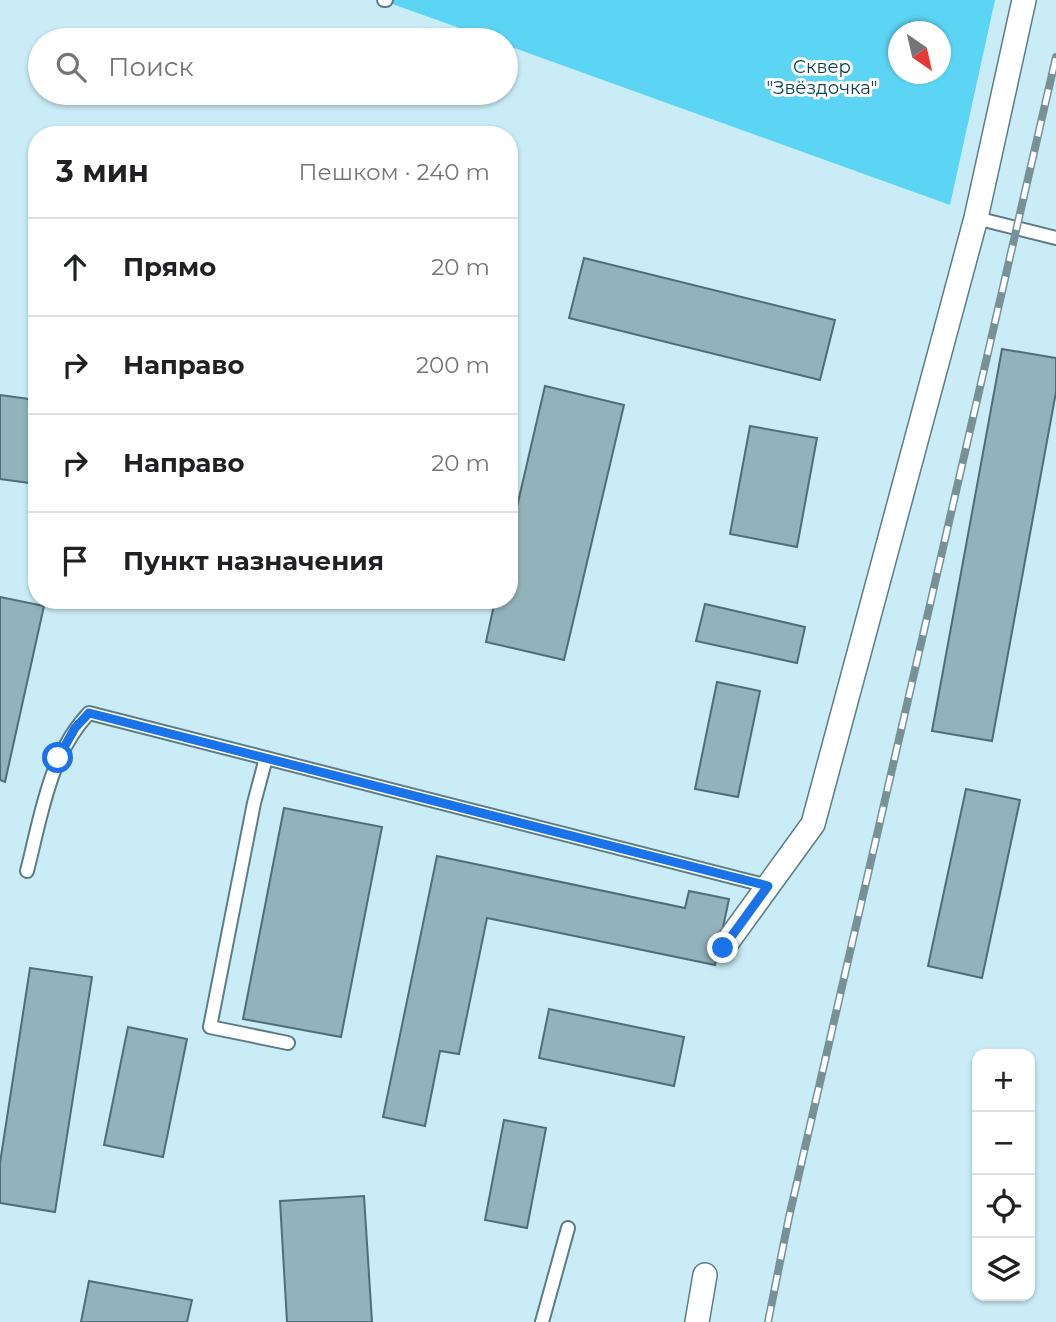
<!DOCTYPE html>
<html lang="ru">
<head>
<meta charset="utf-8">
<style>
	:root { --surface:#fff; --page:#f6f6f6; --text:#202124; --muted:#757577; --line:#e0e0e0 }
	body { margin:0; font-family:Montserrat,sans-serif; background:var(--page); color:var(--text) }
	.controls { position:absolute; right:21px; bottom:21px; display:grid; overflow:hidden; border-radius:14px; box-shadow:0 2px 5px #0004 }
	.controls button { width:63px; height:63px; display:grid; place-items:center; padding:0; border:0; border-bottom:2px solid var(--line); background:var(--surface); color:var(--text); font:35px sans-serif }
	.compass { position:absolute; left:888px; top:21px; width:63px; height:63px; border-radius:50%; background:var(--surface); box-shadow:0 2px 5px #0004; rotate:146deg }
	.stop { position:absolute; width:21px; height:21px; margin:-16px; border:5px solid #1a73e8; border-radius:50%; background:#fff }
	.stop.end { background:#1a73e8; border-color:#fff; box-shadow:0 2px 7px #0008 }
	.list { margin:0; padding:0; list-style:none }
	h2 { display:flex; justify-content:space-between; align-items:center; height:91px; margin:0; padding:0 28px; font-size:30px }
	h2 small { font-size:23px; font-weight:400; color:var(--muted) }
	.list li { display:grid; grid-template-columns:46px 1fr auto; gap:21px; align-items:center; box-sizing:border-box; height:98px; padding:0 28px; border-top:2px solid var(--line) }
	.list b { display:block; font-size:26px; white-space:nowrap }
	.list em { font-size:23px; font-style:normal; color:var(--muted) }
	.icon { flex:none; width:38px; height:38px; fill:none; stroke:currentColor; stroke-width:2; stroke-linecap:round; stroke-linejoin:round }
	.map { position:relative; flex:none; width:1056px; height:1322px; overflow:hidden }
	.search { position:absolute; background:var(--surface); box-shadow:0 2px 5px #0004; left:28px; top:28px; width:490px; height:77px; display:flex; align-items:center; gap:18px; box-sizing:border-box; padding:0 24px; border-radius:38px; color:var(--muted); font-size:26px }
	.panel { position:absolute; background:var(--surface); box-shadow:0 2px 5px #0004; left:28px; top:126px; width:490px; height:483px; border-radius:28px }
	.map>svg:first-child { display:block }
	.green { fill:#5cd4f3; fill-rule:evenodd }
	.building { fill:#92b3bc; stroke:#4f6e77; stroke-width:2 }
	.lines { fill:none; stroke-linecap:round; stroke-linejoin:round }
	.lane-casing { stroke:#5d7c85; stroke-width:16 }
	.street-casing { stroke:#5d7c85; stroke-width:26 }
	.lane { stroke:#fff; stroke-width:12 }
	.street { stroke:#fff; stroke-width:23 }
	.rail-casing { stroke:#789097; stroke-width:8 }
	.rail { stroke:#fff; stroke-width:5; stroke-dasharray:16; stroke-linecap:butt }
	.route { stroke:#1a73e8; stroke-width:9 }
	.labels { text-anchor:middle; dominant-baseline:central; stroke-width:6; stroke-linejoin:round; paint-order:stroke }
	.park-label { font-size:18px; fill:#08404d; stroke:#fff }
</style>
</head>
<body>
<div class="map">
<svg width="1056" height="1322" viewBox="0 0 1056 1322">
	<rect width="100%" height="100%" fill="#caecf6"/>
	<!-- green -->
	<path class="green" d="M386,0H995L950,205L506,45V40H493L384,1ZM898,32H940V74H898Z"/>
	<!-- building -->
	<g class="building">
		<polygon points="584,258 835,320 820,380 569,318"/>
		<polygon points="1002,349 1056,358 1056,392 992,741 932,731"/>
		<polygon points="545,386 624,405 564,660 486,642 495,600 509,600 509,541"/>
		<polygon points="0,395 37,400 37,484 0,479"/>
		<polygon points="750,426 817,438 797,547 730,534"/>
		<polygon points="0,597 44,606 5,782 0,780"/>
		<polygon points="705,604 805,627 797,663 696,641"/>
		<polygon points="717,682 760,691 738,797 695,789"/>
		<polygon points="966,789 1020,800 982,978 928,966"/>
		<polygon points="284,808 382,827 341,1037 243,1019"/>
		<polygon points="437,856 685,908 689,891 729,899 715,965 487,918 459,1054 440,1051 425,1126 383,1117"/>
		<polygon points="30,968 92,977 55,1212 0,1203 0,1163"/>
		<polygon points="549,1009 684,1037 674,1086 539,1058"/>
		<polygon points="128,1027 187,1039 163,1157 104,1145"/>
		<polygon points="504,1120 546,1128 527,1228 485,1220"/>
		<polygon points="364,1196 372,1322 287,1322 280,1201"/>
		<polygon points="89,1281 192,1300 187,1322 81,1322"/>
	</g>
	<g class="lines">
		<!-- lane casing -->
		<g class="lane-casing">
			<g id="lane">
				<polyline points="384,0 386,0"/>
				<polyline points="976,218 1056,238"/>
				<polyline points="266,758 254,803 210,1027 288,1043"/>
				<path d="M27,871C41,817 49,755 89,713L768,886"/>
				<polyline points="542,1322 568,1228"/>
			</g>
		</g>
		<!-- street casing -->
		<g class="street-casing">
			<g id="street">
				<polyline points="723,948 813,824 976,218 1024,0"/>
				<polyline points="697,1322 705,1275"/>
			</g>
		</g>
		<!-- lane -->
		<use href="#lane" class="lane"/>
		<!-- street -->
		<use href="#street" class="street"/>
		<!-- rail casing -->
		<g class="rail-casing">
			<polyline id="rail" points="768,1322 789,1217 1056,57"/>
		</g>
		<!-- rail -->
		<use href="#rail" class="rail"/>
	</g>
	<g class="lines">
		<!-- route -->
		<polyline class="route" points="58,758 75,728 89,713 768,886 723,948"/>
	</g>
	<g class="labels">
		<!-- park labels -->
		<g class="park-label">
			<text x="822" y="67">Сквер<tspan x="822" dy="21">"Звёздочка"</tspan></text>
		</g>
	</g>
</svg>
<div class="controls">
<button>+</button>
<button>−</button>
<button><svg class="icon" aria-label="locate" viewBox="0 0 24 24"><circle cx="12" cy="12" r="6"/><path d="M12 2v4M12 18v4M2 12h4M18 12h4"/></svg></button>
<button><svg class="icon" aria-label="layers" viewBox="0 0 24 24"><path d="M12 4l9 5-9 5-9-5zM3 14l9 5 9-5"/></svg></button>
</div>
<svg class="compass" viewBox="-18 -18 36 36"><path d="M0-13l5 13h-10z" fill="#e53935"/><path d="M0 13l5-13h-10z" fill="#757577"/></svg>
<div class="stop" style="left:58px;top:758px"></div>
<div class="stop end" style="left:723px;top:948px"></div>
<div class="search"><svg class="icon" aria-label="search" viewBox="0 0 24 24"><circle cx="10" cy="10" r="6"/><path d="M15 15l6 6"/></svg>Поиск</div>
<section class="panel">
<h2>3 мин<small>Пешком · 240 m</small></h2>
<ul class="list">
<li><svg class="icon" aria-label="ahead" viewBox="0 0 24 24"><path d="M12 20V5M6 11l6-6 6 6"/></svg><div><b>Прямо</b></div><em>20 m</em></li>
<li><svg class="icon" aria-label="right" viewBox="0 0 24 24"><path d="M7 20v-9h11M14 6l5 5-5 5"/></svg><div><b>Направо</b></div><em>200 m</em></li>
<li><svg class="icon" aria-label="right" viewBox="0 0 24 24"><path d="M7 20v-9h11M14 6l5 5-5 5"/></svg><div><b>Направо</b></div><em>20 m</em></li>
<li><svg class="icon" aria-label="arrive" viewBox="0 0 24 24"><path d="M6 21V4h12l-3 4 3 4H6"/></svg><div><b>Пункт назначения</b></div></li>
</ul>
</section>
</div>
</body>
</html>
